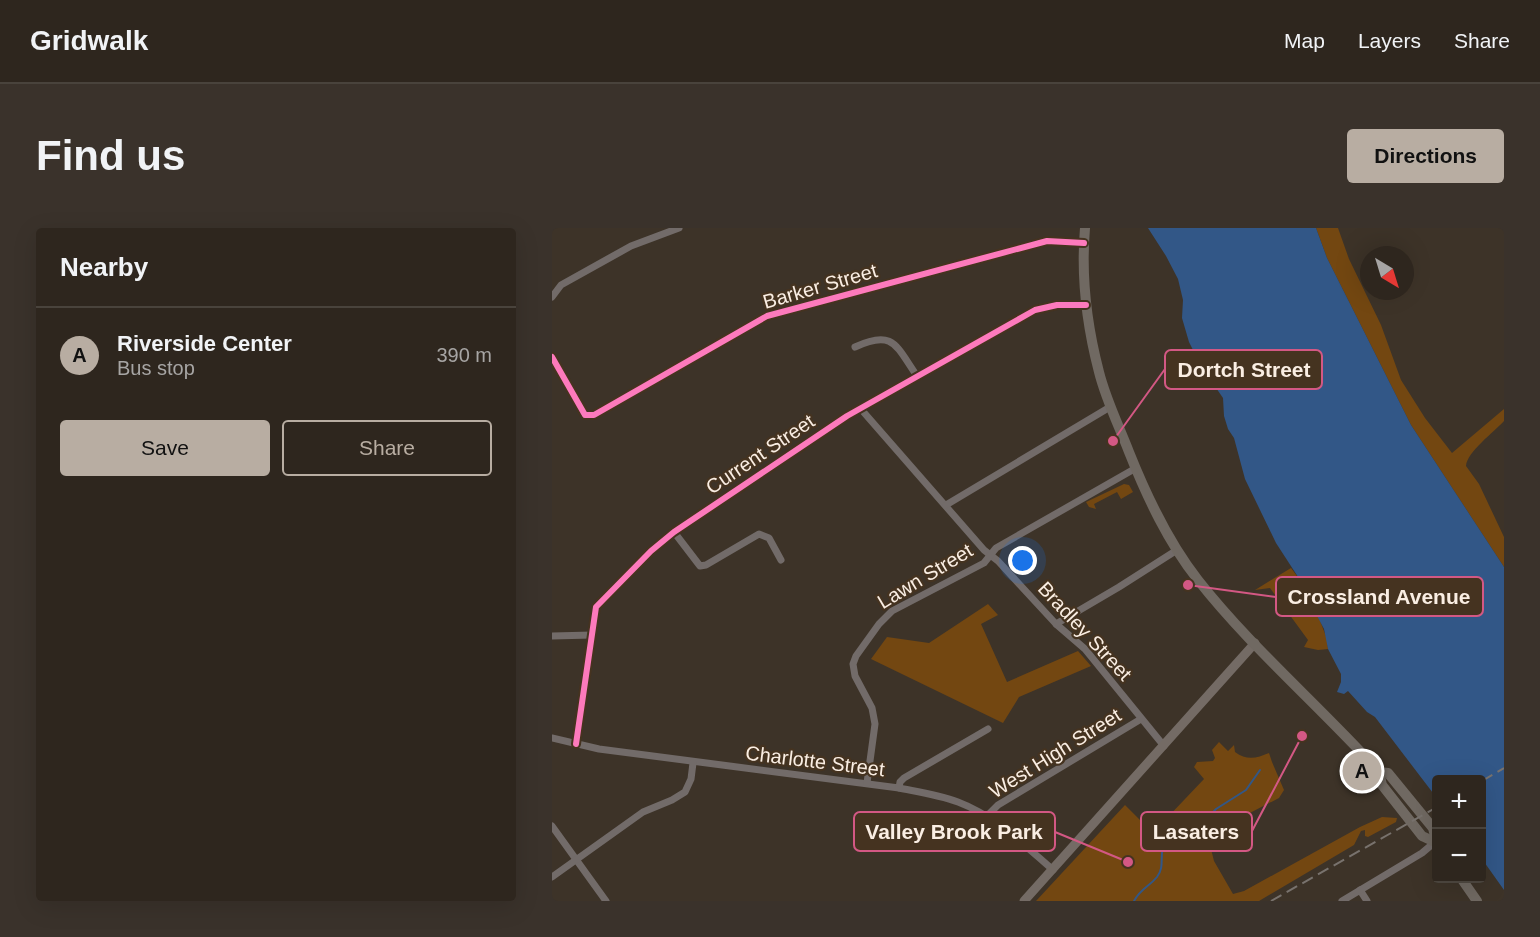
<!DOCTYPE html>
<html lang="en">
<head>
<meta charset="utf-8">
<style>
	:root { --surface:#2e261e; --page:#3a322b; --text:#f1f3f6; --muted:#a7a5a4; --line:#49433c; --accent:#b8ada2 }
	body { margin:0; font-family:Helvetica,sans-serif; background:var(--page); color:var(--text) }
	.controls { position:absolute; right:18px; bottom:18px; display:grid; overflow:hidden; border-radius:6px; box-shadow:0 6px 24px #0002 }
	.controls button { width:54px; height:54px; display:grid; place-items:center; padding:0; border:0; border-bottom:2px solid var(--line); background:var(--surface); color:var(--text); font:30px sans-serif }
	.compass { position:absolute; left:808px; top:18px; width:54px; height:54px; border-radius:50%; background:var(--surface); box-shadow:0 6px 24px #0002; rotate:142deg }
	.you { position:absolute; left:471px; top:333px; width:21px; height:21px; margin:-15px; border:4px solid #fff; border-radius:50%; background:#1a73e8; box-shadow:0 0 0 9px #1a73e833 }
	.badge { display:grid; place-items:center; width:39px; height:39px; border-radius:50%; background:var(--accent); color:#111; font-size:20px; font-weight:700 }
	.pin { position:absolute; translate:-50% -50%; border:3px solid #fff; box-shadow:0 2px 6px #0006 }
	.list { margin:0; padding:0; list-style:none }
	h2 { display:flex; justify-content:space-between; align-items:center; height:78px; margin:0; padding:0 24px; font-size:26px }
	h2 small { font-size:20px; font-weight:400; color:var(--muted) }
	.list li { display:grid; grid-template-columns:39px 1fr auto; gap:18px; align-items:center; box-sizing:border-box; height:96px; padding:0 24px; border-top:2px solid var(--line) }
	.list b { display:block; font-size:22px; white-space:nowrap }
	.list p { margin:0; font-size:20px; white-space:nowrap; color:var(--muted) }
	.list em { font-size:20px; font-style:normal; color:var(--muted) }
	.actions { display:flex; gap:12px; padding:18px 24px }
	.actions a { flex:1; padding:14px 0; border:2px solid var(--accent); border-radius:6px; text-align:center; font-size:21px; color:var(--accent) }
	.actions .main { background:var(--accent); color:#111 }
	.map { position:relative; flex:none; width:952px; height:673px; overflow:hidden; border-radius:6px }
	header { display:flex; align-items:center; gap:36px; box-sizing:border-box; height:84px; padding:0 30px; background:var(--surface); border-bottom:2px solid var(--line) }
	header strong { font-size:28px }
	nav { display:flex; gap:33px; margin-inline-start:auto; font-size:21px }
	.intro { display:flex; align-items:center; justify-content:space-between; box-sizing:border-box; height:144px; padding:0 36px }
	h1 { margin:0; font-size:42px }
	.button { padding:15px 27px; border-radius:6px; background:var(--accent); color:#111; font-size:21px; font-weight:700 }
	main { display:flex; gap:36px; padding:0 36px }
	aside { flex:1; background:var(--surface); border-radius:6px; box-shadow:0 6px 24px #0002 }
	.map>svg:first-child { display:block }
	.green { fill:#734711 }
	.water { fill:#325787 }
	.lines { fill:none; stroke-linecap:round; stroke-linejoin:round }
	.stream { stroke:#325787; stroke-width:2 }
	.minor { stroke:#726b69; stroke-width:7 }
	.major { stroke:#746b65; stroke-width:9 }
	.highway { stroke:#706962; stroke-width:10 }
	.rail { stroke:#78726d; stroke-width:2; stroke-dasharray:12 6; stroke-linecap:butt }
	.cycleway-casing { stroke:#453320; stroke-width:10 }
	.cycleway { stroke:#fd7abc; stroke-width:6 }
	.labels { text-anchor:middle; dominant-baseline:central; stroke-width:4.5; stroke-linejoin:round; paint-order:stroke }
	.street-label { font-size:20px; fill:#faeee3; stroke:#453320 }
	.leader { fill:none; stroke:#d35884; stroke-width:2 }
	.callout-dot { fill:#d35884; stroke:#453320; stroke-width:2 }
	.callout { fill:#453320; stroke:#d35884; stroke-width:2 }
	.callout-label { font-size:21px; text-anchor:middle; font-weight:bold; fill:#faeee3 }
</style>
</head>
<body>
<header>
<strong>Gridwalk</strong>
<nav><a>Map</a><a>Layers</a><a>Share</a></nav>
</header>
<div class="intro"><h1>Find us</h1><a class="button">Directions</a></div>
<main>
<aside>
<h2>Nearby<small></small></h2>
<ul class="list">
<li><span class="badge">A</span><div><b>Riverside Center</b><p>Bus stop</p></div><em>390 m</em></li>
</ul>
<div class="actions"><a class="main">Save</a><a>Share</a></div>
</aside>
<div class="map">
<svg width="952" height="673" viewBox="0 0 952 673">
	<rect width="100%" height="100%" fill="#3d3328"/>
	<!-- green -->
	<g class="green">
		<path d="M764,0H786L797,31L829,97L849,152L873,190L900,225L952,181V193C942,204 915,224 914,238L927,256L952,309V339L859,197L775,30Z"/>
		<polygon points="572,256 577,257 581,264 569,271 565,264 542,276 544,281 537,279 534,274"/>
		<polygon points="739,340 748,352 752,373 767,390 775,411 776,421 766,422 752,419 756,412 718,360 703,362"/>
		<polygon points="436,376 446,387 429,396 455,454 526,423 539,438 467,469 451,495 319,431 335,409 377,415"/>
		<path d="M667,514L676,523L682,517L683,524C695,533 705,530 717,525L720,534L732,562L727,570L669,600L659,621L662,633L681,666L692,663L808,599L830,589L845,590L844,594L816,609L813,608V602L809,603L802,617L707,673H484L573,577L599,603L613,592L652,551L642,539L645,534L661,533L663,530L660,522Z"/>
	</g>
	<!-- water -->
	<polygon class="water" points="596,0 764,0 775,30 859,197 952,339 952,662 930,631 930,552 885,552 884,569 823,489 815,484 796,463 792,466 785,464 789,454 789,446 776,421 772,401 763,384 752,373 748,352 724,315 693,251 682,210 676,201 672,188 671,170 649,138 637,114 630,90 631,72 626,51 614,28"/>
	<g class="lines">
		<!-- stream -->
		<path class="stream" d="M582,673C589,660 597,659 605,649C616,635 601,620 622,608C629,604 637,606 644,602L664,581L694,562L708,542"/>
		<!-- minor -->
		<g class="minor">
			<polyline points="0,69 9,57 79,18 127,0"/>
			<path d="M303,119C342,101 344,118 365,148"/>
			<polyline points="0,129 33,187 42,187 215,88 495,13 532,15"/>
			<polyline points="308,180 432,322 446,333 504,396 533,421 612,518"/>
			<polyline points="394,277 558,179"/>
			<polyline points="122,304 148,338 154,337 207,306 217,310 229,332"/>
			<polyline points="504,396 567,359 625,322"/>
			<polyline points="0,408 40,407"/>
			<path d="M0,510L47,521L347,560C367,564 387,567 406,574C443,588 471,616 501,642"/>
			<polyline points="24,516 44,379 99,323 122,304 295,188 483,82 505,77 534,77"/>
			<polyline points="315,555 323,496 320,480 303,448 301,436 304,428 327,396 340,383 432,335 444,320 584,240"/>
			<polyline points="347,560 348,554 352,550 436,501"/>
			<polyline points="435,588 446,577 589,491"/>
			<polyline points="0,598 54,673"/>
			<polyline points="0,649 91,584 120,572 133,564 139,551 141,535"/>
			<polyline points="808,662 815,673"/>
			<polyline points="790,673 870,625 883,614"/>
		</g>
		<!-- major -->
		<polyline class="major" points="472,673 703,415"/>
		<!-- highway -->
		<g class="highway">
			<path d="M533,0C529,47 535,98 547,144C554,172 567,198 577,224C595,269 616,314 646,352C697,417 764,475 820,536L827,544L830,557L870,608L883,614"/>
			<polyline points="827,544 836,545 881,600 885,616"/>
			<polyline points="909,650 925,673"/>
		</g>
		<!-- rail -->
		<g class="rail">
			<polyline points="930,553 952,540"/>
			<polyline points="719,673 885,579"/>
		</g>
		<!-- cycleway casing -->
		<g class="cycleway-casing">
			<g id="cycleway">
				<polyline points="0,129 33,187 42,187 215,88 495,13 532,15"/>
				<polyline points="24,516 44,379 99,323 122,304 295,188 483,82 505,77 534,77"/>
			</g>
		</g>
		<!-- cycleway -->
		<use href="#cycleway" class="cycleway"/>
	</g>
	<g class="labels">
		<!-- street labels -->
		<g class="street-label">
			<text transform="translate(268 58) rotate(-16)">Barker Street</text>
			<text transform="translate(208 226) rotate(-34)">Current Street</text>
			<text transform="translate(373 348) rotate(-31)">Lawn Street</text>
			<text transform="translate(533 403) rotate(47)">Bradley Street</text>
			<text transform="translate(503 525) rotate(-32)">West High Street</text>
			<text transform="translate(263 533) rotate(7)">Charlotte Street</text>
		</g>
	</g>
	<!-- callouts -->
	<path class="leader" d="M561 213L613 141M636 357L724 369M750 508L700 603M576 634L503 604"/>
	<g class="callout-dot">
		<circle cx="561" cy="213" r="6"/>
		<circle cx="636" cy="357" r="6"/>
		<circle cx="750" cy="508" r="6"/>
		<circle cx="576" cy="634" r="6"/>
	</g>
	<g class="callout">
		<rect x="613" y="122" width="157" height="39" rx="6"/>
		<rect x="724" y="349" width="207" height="39" rx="6"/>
		<rect x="589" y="584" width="111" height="39" rx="6"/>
		<rect x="302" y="584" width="201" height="39" rx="6"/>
	</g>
	<g class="callout-label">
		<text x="692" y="149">Dortch Street</text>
		<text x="827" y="376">Crossland Avenue</text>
		<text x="644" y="611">Lasaters</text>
		<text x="402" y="611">Valley Brook Park</text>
	</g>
</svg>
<div class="controls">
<button>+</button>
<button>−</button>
</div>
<svg class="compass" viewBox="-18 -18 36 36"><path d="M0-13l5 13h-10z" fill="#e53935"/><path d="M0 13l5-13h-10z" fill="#a7a5a4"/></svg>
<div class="you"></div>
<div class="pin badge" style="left:810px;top:543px">A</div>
</div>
</main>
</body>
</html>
